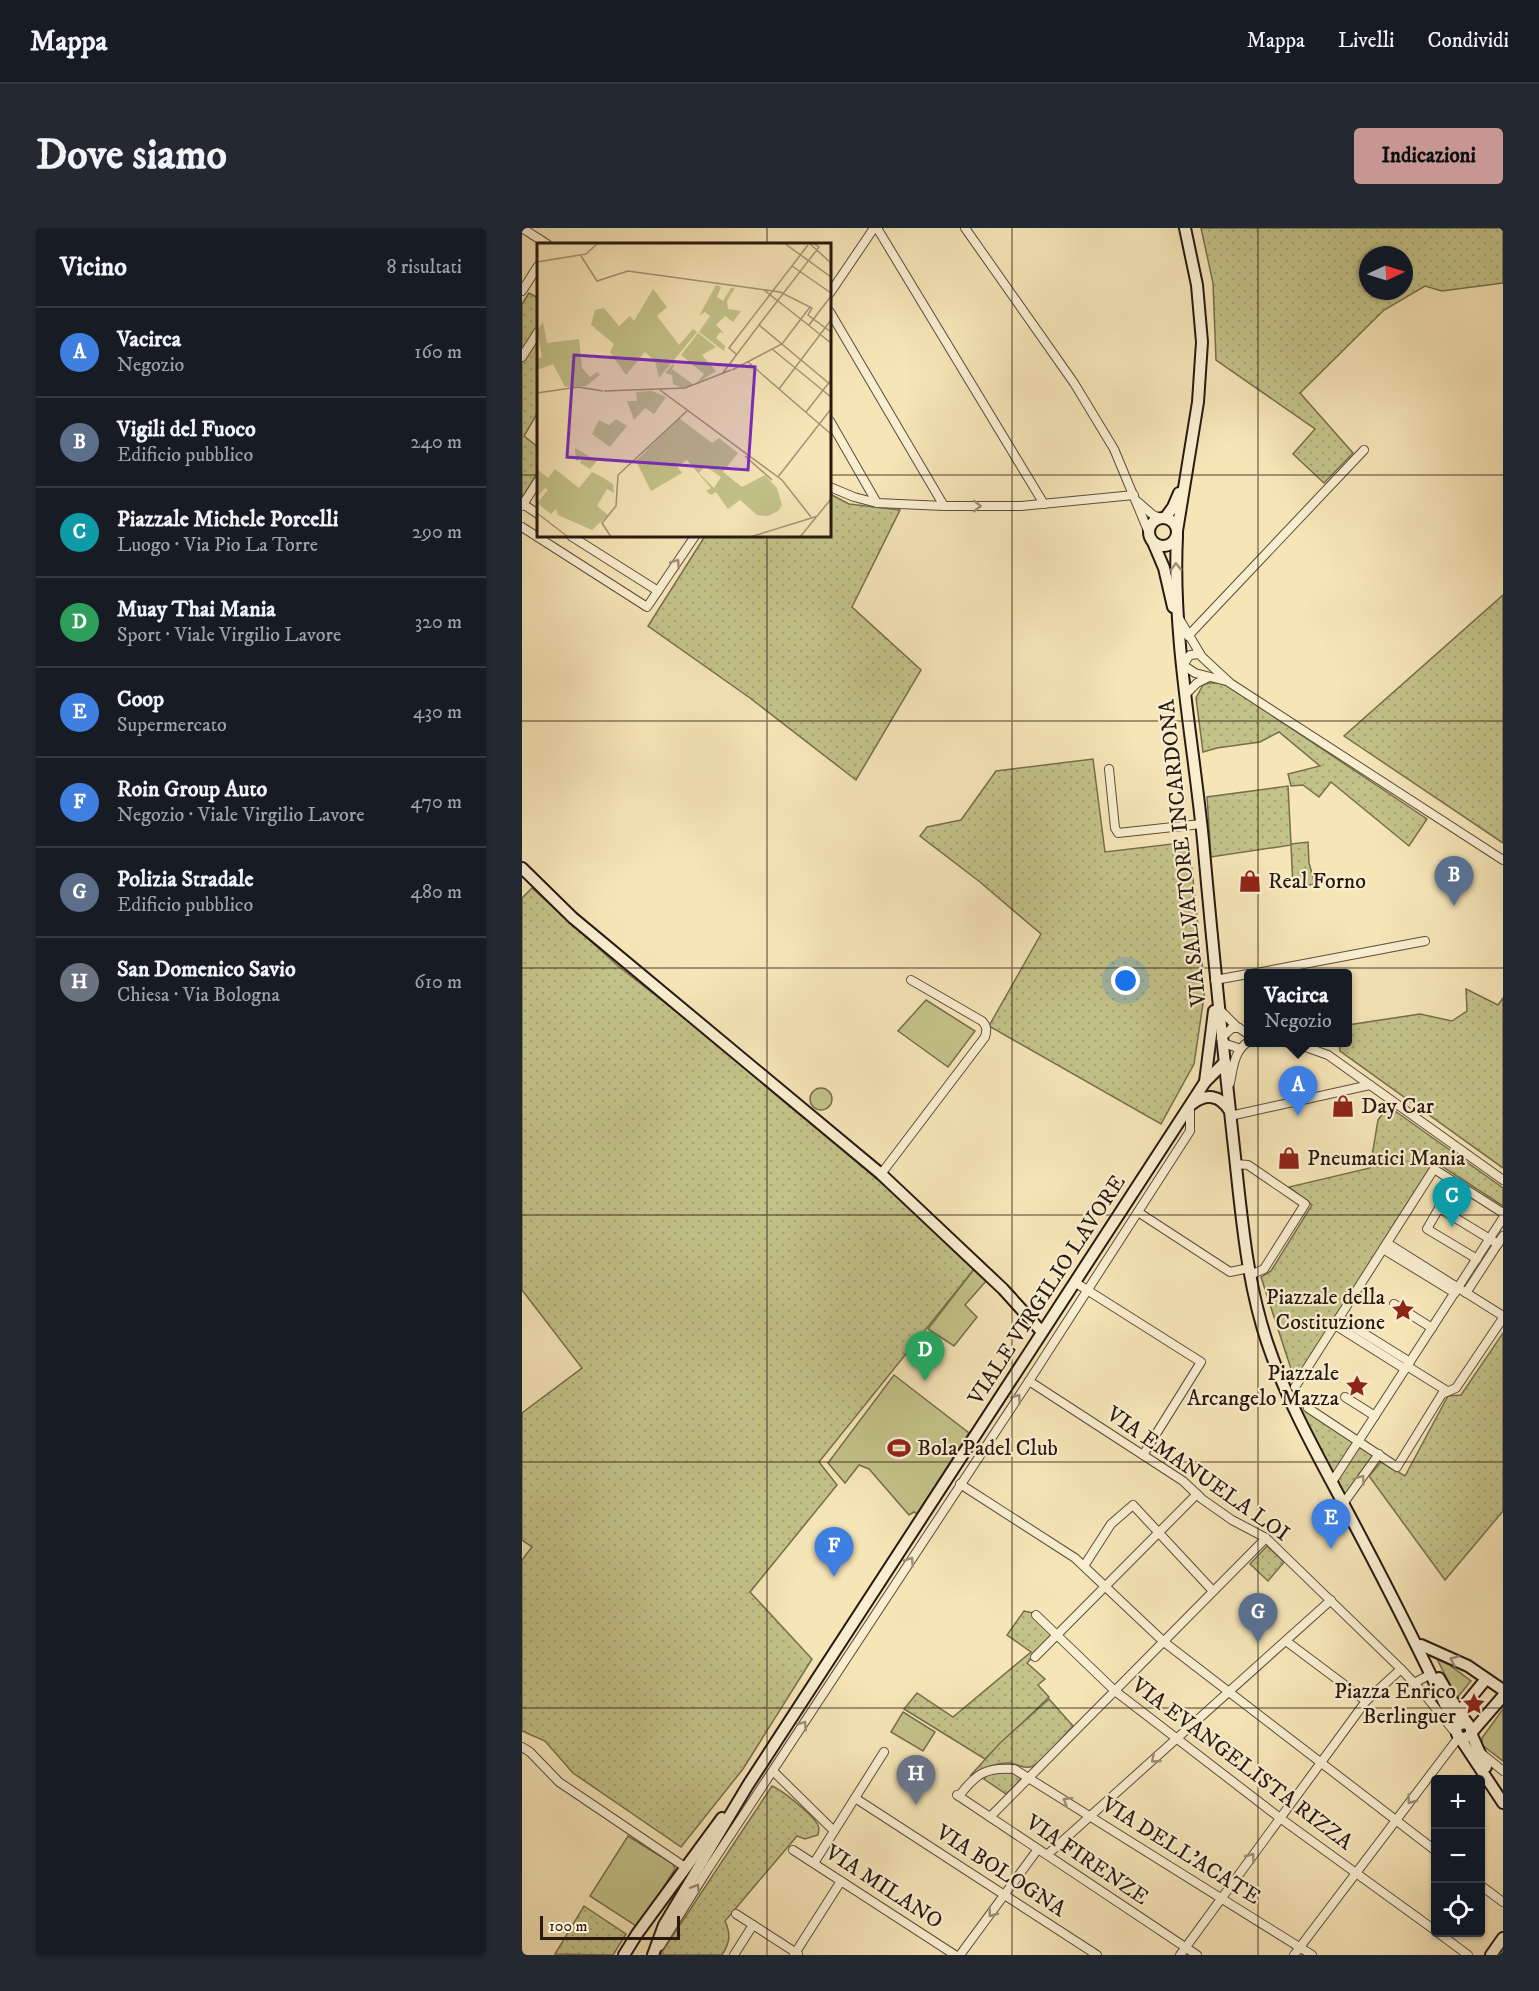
<!DOCTYPE html>
<html lang="it">
<head>
<meta charset="utf-8">
<style>
	:root { --surface:#171b24; --page:#242831; --text:#f1f3f6; --muted:#9ea1a6; --line:#363941; --accent:#c59692 }
	body { margin:0; font-family:"IM FELL DW Pica",serif; background:var(--page); color:var(--text) }
	.controls { position:absolute; right:18px; bottom:18px; display:grid; overflow:hidden; border-radius:6px; box-shadow:0 2px 4px #0004 }
	.controls button { width:54px; height:54px; display:grid; place-items:center; padding:0; border:0; border-bottom:2px solid var(--line); background:var(--surface); color:var(--text); font:30px sans-serif }
	.compass { position:absolute; left:837px; top:18px; width:54px; height:54px; border-radius:50%; background:var(--surface); box-shadow:0 2px 4px #0004; rotate:86deg }
	.scale { position:absolute; left:18px; bottom:15px; width:140px; box-sizing:border-box; padding-left:6px; border:3px solid #291911; border-top:0; font-size:16px; line-height:21px; white-space:nowrap; color:#291911; -webkit-text-stroke:4px #f9eed0; paint-order:stroke }
	.you { position:absolute; left:604px; top:753px; width:21px; height:21px; margin:-15px; border:4px solid #fff; border-radius:50%; background:#1a73e8; box-shadow:0 0 0 9px #1a73e833 }
	.badge { display:grid; place-items:center; width:39px; height:39px; border-radius:50%; background:var(--accent); color:#fff; font-size:20px; font-weight:700 }
	.pin { position:absolute; translate:-50% -50px; filter:drop-shadow(0 2px 3px #0008) }
	.pin::after { content:''; position:absolute; top:32px; width:21px; height:18px; background:inherit; clip-path:polygon(0 0,100% 0,50% 100%) }
	.popup { position:absolute; left:722px; top:741px; width:108px; height:78px; box-sizing:border-box; display:grid; place-content:center; border-radius:6px; background:var(--surface); filter:drop-shadow(0 2px 4px #0005); font-size:20px; white-space:nowrap; color:var(--muted) }
	.popup b { font-size:22px; color:var(--text) }
	.popup::after { content:''; position:absolute; left:50%; top:100%; margin-left:-12px; border:12px solid transparent; border-top-color:var(--surface) }
	.list { margin:0; padding:0; list-style:none }
	h2 { display:flex; justify-content:space-between; align-items:center; height:78px; margin:0; padding:0 24px; font-size:26px }
	h2 small { font-size:20px; font-weight:400; color:var(--muted) }
	.list li { display:grid; grid-template-columns:39px 1fr auto; gap:18px; align-items:center; box-sizing:border-box; height:90px; padding:0 24px; border-top:2px solid var(--line) }
	.list b { display:block; font-size:22px; white-space:nowrap }
	.list p { margin:0; font-size:20px; white-space:nowrap; color:var(--muted) }
	.list em { font-size:20px; font-style:normal; color:var(--muted) }
	.icon { flex:none; width:33px; height:33px; fill:none; stroke:currentColor; stroke-width:2; stroke-linecap:round; stroke-linejoin:round }
	.map { position:relative; flex:none; width:981px; height:1727px; overflow:hidden; border-radius:6px }
	header { display:flex; align-items:center; gap:36px; box-sizing:border-box; height:84px; padding:0 30px; background:var(--surface); border-bottom:2px solid var(--line) }
	header strong { font-size:28px }
	nav { display:flex; gap:33px; margin-inline-start:auto; font-size:21px }
	.intro { display:flex; align-items:center; justify-content:space-between; box-sizing:border-box; height:144px; padding:0 36px }
	h1 { margin:0; font-size:42px }
	.button { padding:15px 27px; border-radius:6px; background:var(--accent); color:#111; font-size:21px; font-weight:700 }
	main { display:flex; gap:36px; padding:0 36px }
	aside { flex:1; background:var(--surface); border-radius:6px; box-shadow:0 2px 4px #0004 }
	.map>svg:first-child { display:block }
	.grass { fill:url(#grass-dots); stroke:#766e4d; stroke-width:1.5; fill-rule:evenodd }
	.garden { fill:#c3c289; stroke:#766e4d; stroke-width:1.5 }
	.lines { fill:none; stroke-linecap:round; stroke-linejoin:round }
	.street-casing { stroke:#5c4c3a; stroke-width:10 }
	.secondary-casing { stroke:#291911; stroke-width:14 }
	.street { stroke:#f9eed0; stroke-width:8 }
	.secondary { stroke:#f9eed0; stroke-width:10 }
	.oneway { stroke:#9b8e7a }
	.grid { fill:none; stroke:#291911; stroke-width:1.5; stroke-opacity:0.55 }
	.labels { text-anchor:middle; dominant-baseline:central; stroke-width:4.5; stroke-linejoin:round; paint-order:stroke }
	.street-label { font-size:22px; fill:#291911; stroke:#f9eed0 }
	.poi-label { font-size:22px; fill:#291911; stroke:#f9eed0; text-anchor:start }
	.inset-road { fill:none; stroke:#a49375; stroke-width:1.5 }
	.view { fill:#7b2cbf; fill-opacity:0.15; stroke:#7b2cbf; stroke-width:3 }
	.inset-edge { fill:none; stroke:#291911; stroke-width:3 }
</style>
</head>
<body>
<header>
<strong>Mappa</strong>
<nav><a>Mappa</a><a>Livelli</a><a>Condividi</a></nav>
</header>
<div class="intro"><h1>Dove siamo</h1><a class="button">Indicazioni</a></div>
<main>
<aside>
<h2>Vicino<small>8 risultati</small></h2>
<ul class="list">
<li><span class="badge" style="background:#3f7fe0">A</span><div><b>Vacirca</b><p>Negozio</p></div><em>160 m</em></li>
<li><span class="badge" style="background:#5c6f8a">B</span><div><b>Vigili del Fuoco</b><p>Edificio pubblico</p></div><em>240 m</em></li>
<li><span class="badge" style="background:#0f9aa8">C</span><div><b>Piazzale Michele Porcelli</b><p>Luogo · Via Pio La Torre</p></div><em>290 m</em></li>
<li><span class="badge" style="background:#2e9e5b">D</span><div><b>Muay Thai Mania</b><p>Sport · Viale Virgilio Lavore</p></div><em>320 m</em></li>
<li><span class="badge" style="background:#3f7fe0">E</span><div><b>Coop</b><p>Supermercato</p></div><em>430 m</em></li>
<li><span class="badge" style="background:#3f7fe0">F</span><div><b>Roin Group Auto</b><p>Negozio · Viale Virgilio Lavore</p></div><em>470 m</em></li>
<li><span class="badge" style="background:#5c6f8a">G</span><div><b>Polizia Stradale</b><p>Edificio pubblico</p></div><em>480 m</em></li>
<li><span class="badge" style="background:#6b7280">H</span><div><b>San Domenico Savio</b><p>Chiesa · Via Bologna</p></div><em>610 m</em></li>
</ul>
</aside>
<div class="map">
<svg width="981" height="1727" viewBox="0 0 981 1727">
	<defs>
		<pattern id="grass-dots" width="8" height="8" patternUnits="userSpaceOnUse" patternTransform="scale(1.5)"><rect width="8" height="8" fill="#c3c289"/><path d="M2 2h.1M6 6h.1" fill="none" stroke="#a8a675" stroke-width="1.8" stroke-linecap="round"/></pattern>
	</defs>
	<rect width="100%" height="100%" fill="#f6e5b7"/>
	<filter id="stains"><feTurbulence type="fractalNoise" baseFrequency=".00333" numOctaves="4"/><feColorMatrix values="0 0 0 0 .2 0 0 0 0 .09 0 0 0 0 .02 0 0 0 .5 -.17"/></filter>
	<radialGradient id="worn" r=".72"><stop offset=".6" stop-color="#630" stop-opacity="0"/><stop offset="1" stop-color="#630" stop-opacity=".3"/></radialGradient>
	<!-- grass -->
	<g class="grass">
		<path d="M679,0H981V55L920,63L903,58L862,82L778,165L831,225L802,255L771,226L793,201L694,132L691,55ZM846,27H882V63H846Z"/>
		<polygon points="7,65 16,70 16,100 0,126 0,76"/>
		<polygon points="16,109 16,184 2,208 16,219 16,244 0,270 0,134"/>
		<polygon points="308,266 327,276 378,282 330,379 399,442 334,552 228,470 126,398 183,308 308,308"/>
		<polygon points="981,367 981,615 822,508"/>
		<polygon points="687,455 698,455 706,458 905,591 887,618 809,554 797,569 781,557 769,558 766,546 798,538 757,504 738,514 695,520 681,524 674,470 681,457"/>
		<polygon points="571,531 583,624 667,614 683,762 672,836 639,896 467,798 519,706 458,654 398,608 405,599 439,592 474,543"/>
		<polygon points="766,558 769,616 786,614 787,635 793,656 771,660 769,617 689,629 685,569"/>
		<polygon points="10,660 96,738 214,830 257,868 303,904 453,1040 297,1234 315,1257 228,1364 290,1431 221,1541 159,1619 51,1545 23,1513 0,1503 0,1332 10,1319 0,1312 0,1185 60,1140 0,1062 0,670"/>
		<polygon points="944,761 976,777 981,770 981,940 818,823 817,815 826,814 826,797 898,786 930,793 945,783"/>
		<polygon points="866,878 981,960 981,978 912,933 773,1153 739,1049 749,1043 790,977 767,959 848,940 856,892"/>
		<polygon points="981,1105 981,1283 923,1352 847,1248 859,1234 883,1248 926,1168 939,1167"/>
		<polygon points="770,1171 855,1227 822,1272"/>
		<polygon points="745,1318 762,1334 746,1353 728,1336"/>
		<polygon points="502,1383 511,1385 532,1408 505,1435 523,1451 516,1457 527,1469 463,1531 382,1481 395,1465 431,1489 509,1424 485,1407"/>
		<path d="M527,1471L551,1498C542,1507 521,1533 511,1538C504,1542 496,1536 488,1535C473,1534 461,1541 448,1548L478,1515Z"/>
		<polygon points="480,1543 497,1545 500,1549 493,1558 484,1566 462,1551 466,1546"/>
		<path d="M250,1558C260,1562 288,1585 294,1594C298,1598 297,1602 296,1607L283,1611L275,1608L203,1693C209,1706 208,1715 200,1727H138Z"/>
		<polygon points="62,1678 104,1706 91,1727 33,1726"/>
	</g>
	<!-- garden -->
	<g class="garden">
		<polygon points="404,772 453,803 426,839 376,803"/>
		<circle cx="299" cy="871" r="11"/>
		<polygon points="453,1040 465,1052 443,1077 455,1089 432,1118 406,1101"/>
		<polygon points="372,1147 447,1205 395,1286 392,1284 387,1287 347,1241 337,1237 323,1255 306,1235"/>
		<polygon points="915,1431 926,1436 949,1453 935,1470"/>
		<polygon points="981,1481 981,1533 960,1517 960,1510"/>
		<polygon points="381,1484 413,1504 401,1523 369,1504"/>
		<polygon points="106,1608 151,1636 153,1641 118,1696 114,1698 68,1668"/>
	</g>
	<g class="lines">
		<!-- street casing -->
		<g class="street-casing">
			<g id="street">
				<polyline points="0,0 25,16"/>
				<polyline points="355,0 522,276"/>
				<polyline points="443,0 552,155 592,221 627,305"/>
				<polyline points="0,63 16,38"/>
				<polyline points="308,65 352,0"/>
				<polyline points="308,84 422,278"/>
				<polyline points="0,129 16,104"/>
				<polyline points="308,193 355,275"/>
				<polyline points="308,259 332,269 355,275 422,278 499,278 612,267"/>
				<polyline points="616,274 631,287 638,290"/>
				<polyline points="1,276 16,286"/>
				<polyline points="0,278 16,253"/>
				<polyline points="0,299 125,379 173,308"/>
				<polyline points="49,308 136,363"/>
				<polyline points="658,392 680,429 708,455 981,632"/>
				<polyline points="666,408 842,222"/>
				<polyline points="678,426 668,427 661,437 673,445 704,453"/>
				<polyline points="664,466 675,455 687,449"/>
				<polyline points="587,541 593,600 596,605 679,596"/>
				<polyline points="729,746 903,713"/>
				<polyline points="693,752 726,746"/>
				<polyline points="698,782 714,798 726,806"/>
				<polyline points="763,814 778,817 806,827 981,952"/>
				<polyline points="716,820 704,816 699,810 710,800 717,800"/>
				<path d="M708,855C711,840 712,823 726,814"/>
				<polyline points="708,888 848,857"/>
				<polyline points="714,936 726,937 783,976 742,1041 728,1047"/>
				<path d="M359,946L463,809C465,802 465,798 460,793L389,752"/>
				<polyline points="616,984 708,1044 727,1040"/>
				<polyline points="865,1015 981,1088"/>
				<polyline points="861,1021 933,1065"/>
				<polyline points="955,1031 905,1001 917,980 976,1016"/>
				<polyline points="554,1055 679,1134 621,1227"/>
				<polyline points="944,1065 981,1008"/>
				<polyline points="872,1076 910,1100"/>
				<polyline points="817,1090 888,1134"/>
				<polyline points="813,1097 883,1141"/>
				<polyline points="885,1138 925,1163"/>
				<polyline points="507,1153 661,1253 680,1271 710,1292 744,1310 879,1441 903,1467 931,1502"/>
				<polyline points="773,1159 912,941 981,985"/>
				<polyline points="823,1169 853,1188"/>
				<polyline points="786,1180 875,1239 920,1166 934,1160 981,1090"/>
				<polyline points="810,1254 981,990"/>
				<polyline points="438,1256 553,1330 642,1414 914,1623"/>
				<polyline points="821,1276 857,1226"/>
				<polyline points="562,1338 589,1296 611,1277 691,1363"/>
				<polyline points="514,1387 593,1463 758,1590 914,1703"/>
				<polyline points="764,1413 844,1473"/>
				<polyline points="513,1429 675,1266"/>
				<polyline points="892,1455 909,1446"/>
				<polyline points="0,1519 8,1524 37,1554 163,1639"/>
				<polyline points="959,1525 981,1543"/>
				<polyline points="251,1543 312,1603"/>
				<polyline points="435,1567 675,1727"/>
				<path d="M437,1568C454,1546 463,1539 492,1541L790,1727"/>
				<polyline points="333,1570 575,1727"/>
				<polyline points="468,1589 744,1310"/>
				<polyline points="271,1622 433,1727"/>
				<polyline points="526,1626 809,1372"/>
				<polyline points="292,1635 362,1524"/>
				<polyline points="958,1657 981,1674"/>
				<polyline points="214,1686 276,1726"/>
				<polyline points="915,1704 946,1727"/>
				<polyline points="138,1718 186,1641 507,1153 668,903 668,879"/>
				<polyline points="212,1727 231,1697"/>
				<polyline points="272,1727 319,1653"/>
				<polyline points="438,1727 516,1621"/>
				<polyline points="658,1727 844,1473 879,1441"/>
				<polyline points="772,1727 937,1509"/>
			</g>
		</g>
		<!-- secondary casing -->
		<g class="secondary-casing">
			<g id="secondary">
				<polyline points="643,290 651,279 657,265"/>
				<circle cx="641" cy="304" r="14"/>
				<polyline points="655,303 676,174 680,114 675,57 663,0"/>
				<path d="M655,308C650,409 671,511 681,612C690,712 700,811 711,911C719,979 723,1048 745,1114C766,1177 800,1235 831,1294C867,1362 902,1431 934,1500"/>
				<polyline points="631,314 642,340 651,379"/>
				<polyline points="0,640 51,690 359,946 481,1061 520,1104"/>
				<polyline points="683,854 692,783"/>
				<path d="M670,876C684,865 698,867 707,882"/>
				<polyline points="899,1417 946,1438 981,1462"/>
				<polyline points="917,1450 937,1484 949,1500 949,1507 940,1511 935,1506 934,1500 938,1496 945,1495"/>
				<polyline points="936,1489 937,1484 964,1451"/>
				<polyline points="950,1504 981,1468"/>
				<polyline points="949,1505 964,1539"/>
				<polyline points="938,1510 981,1575"/>
				<polyline points="102,1727 115,1706 200,1590"/>
				<polyline points="131,1727 142,1697 226,1557 683,854 703,834"/>
				<polyline points="969,1727 981,1710"/>
			</g>
		</g>
		<!-- street -->
		<use href="#street" class="street"/>
		<!-- secondary -->
		<use href="#secondary" class="secondary"/>
	</g>
	<!-- one-way arrows -->
	<defs><path id="oneway-chevron" d="M-2-3.5L2.5 0L-2 3.5" fill="none" stroke-width="1.6" stroke-linecap="round" stroke-linejoin="round" transform="scale(1.5)"/></defs>
	<g class="oneway">
		<use href="#oneway-chevron" transform="translate(455 278)"/>
		<use href="#oneway-chevron" transform="translate(154 335) rotate(-56)"/>
		<use href="#oneway-chevron" transform="translate(654 339) rotate(-91)"/>
		<use href="#oneway-chevron" transform="translate(495 1170) rotate(-56)"/>
		<use href="#oneway-chevron" transform="translate(839 1251) rotate(-54)"/>
		<use href="#oneway-chevron" transform="translate(388 1333) rotate(-57)"/>
		<use href="#oneway-chevron" transform="translate(932 1432) rotate(-156)"/>
		<use href="#oneway-chevron" transform="translate(281 1497) rotate(-57)"/>
		<use href="#oneway-chevron" transform="translate(633 1531) rotate(139)"/>
		<use href="#oneway-chevron" transform="translate(889 1572) rotate(127)"/>
		<use href="#oneway-chevron" transform="translate(545 1573) rotate(-148)"/>
		<use href="#oneway-chevron" transform="translate(729 1629) rotate(-53)"/>
		<use href="#oneway-chevron" transform="translate(174 1660) rotate(-58)"/>
		<use href="#oneway-chevron" transform="translate(470 1685) rotate(127)"/>
	</g>
	<!-- grid -->
	<path class="grid" d="M245,0V16M490,0V1727M736,0V1727M0,247H16M308,247H981M245,308V1727M0,493H981M0,740H981M0,987H981M0,1234H981M0,1480H981"/>
	<!-- icons -->
	<defs>
		<g id="shop-bare" transform="scale(1.8)"><path d="M-5-2.5h2.3a2.7 3.5 0 0 1 5.4 0H5L5.5 6h-11ZM-1.5-2.5h3a1.5 2.3 0 0 0-3 0Z" fill="#8f2418" stroke="#f9eed0" stroke-width="2.5" paint-order="stroke"/></g>
		<g id="sight-bare" transform="scale(1.8)"><path d="M0-6L1.8-2.2L6-1.7L2.9 1.2L3.7 5.4L0 3.3L-3.7 5.4L-2.9 1.2L-6-1.7L-1.8-2.2Z" fill="#8f2418" stroke="#f9eed0" stroke-width="2.5" paint-order="stroke"/></g>
		<g id="stadium-bare" transform="scale(1.8)"><path d="M0-5a6.5 5 0 1 0 0 10a6.5 5 0 1 0 0-10ZM-3.5-1.8h7v3.6h-7Z" fill="#8f2418" stroke="#f9eed0" stroke-width="2.5" paint-order="stroke"/></g>
	</defs>
	<g fill-rule="evenodd">
		<use href="#shop-bare" x="728" y="653"/>
		<use href="#shop-bare" x="821" y="878"/>
		<use href="#shop-bare" x="767" y="930"/>
		<use href="#sight-bare" x="881" y="1082"/>
		<use href="#sight-bare" x="835" y="1158"/>
		<use href="#stadium-bare" x="377" y="1220"/>
		<use href="#sight-bare" x="952" y="1476"/>
	</g>
	<g class="labels">
		<!-- street labels -->
		<g class="street-label">
			<text transform="translate(661 625) rotate(-96)">VIA SALVATORE INCARDONA</text>
			<text transform="translate(525 1062) rotate(-57)">VIALE VIRGILIO LAVORE</text>
			<text transform="translate(676 1246) rotate(35)">VIA EMANUELA LOI</text>
			<text transform="translate(720 1536) rotate(37)">VIA EVANGELISTA RIZZA</text>
			<text transform="translate(659 1623) rotate(32)">VIA DELL'ACATE</text>
			<text transform="translate(565 1632) rotate(34)">VIA FIRENZE</text>
			<text transform="translate(479 1643) rotate(33)">VIA BOLOGNA</text>
			<text transform="translate(362 1659) rotate(33)">VIA MILANO</text>
		</g>
		<!-- poi labels -->
		<g class="poi-label">
			<text x="746" y="653">Real Forno</text>
			<text x="839" y="878">Day Car</text>
			<text x="785" y="930">Pneumatici Mania</text>
			<text x="863" y="1069" text-anchor="end">Piazzale della<tspan x="863" dy="25">Costituzione</tspan></text>
			<text x="817" y="1145" text-anchor="end">Piazzale<tspan x="817" dy="25">Arcangelo Mazza</tspan></text>
			<text x="395" y="1220">Bola Padel Club</text>
			<text x="934" y="1463" text-anchor="end">Piazza Enrico<tspan x="934" dy="25">Berlinguer</tspan></text>
		</g>
	</g>
	<!-- overview -->
	<g transform="translate(15 15)">
		<rect width="294" height="294" fill="#f6e5b7"/>
		<path d="M179,42L184,44L180,54L186,58L194,45H198L190,58L191,66L204,68L196,79L188,73L179,82L187,90L183,89L179,95L188,103L187,108L162,89L173,73L168,69L162,73ZM116,46L130,64L120,73L142,102L156,86L160,89L122,135L118,118L108,109L89,132L73,109L77,101L54,82L58,67L67,65L82,83L93,73L97,78ZM6,79L10,100L42,96L45,125L53,134L60,129L63,132L49,143L28,144L16,121L0,127V116L5,114L0,87ZM161,90L179,104L165,112L179,128L158,142L167,131L144,112ZM139,117L135,126L157,142L145,145L136,141L135,132L128,130ZM115,148L129,154L117,171L108,165L97,177L90,158H100L99,149ZM142,175L175,200L182,195L201,210L186,229L205,244L228,232L240,245L245,262L241,268L231,273L220,272L203,257L191,266L179,249L174,252L169,248L174,245L150,217L140,223L145,230L114,248L99,218ZM168,223L184,234L177,245L162,230ZM79,176L90,183L73,204L55,191L62,177L72,182ZM38,205L60,218L53,226L43,220L45,216L39,218ZM0,226L11,235L18,226L42,245L55,229L65,234L76,241L77,250L70,246L60,263L71,272L55,287L21,272L19,266L14,271L0,260L11,247L8,245L0,254Z" fill="#c3c289" fill-rule="evenodd"/>
		<path class="inset-road" d="M247,0L294,34M272,0L294,20M276,0L282,4L222,82L294,142M44,13L60,38L91,28L243,49L275,65L271,72L294,89M0,19L49,11L61,0M255,23L294,50M227,47L294,100M272,82L294,53M235,106L294,154M199,111L192,105L271,2M211,119L294,191M195,127L245,101L273,64M185,131L222,82M242,146L294,77M123,147L245,237L274,274M67,148L148,145L194,127M0,150L41,144L66,148M269,169L294,137M208,213L235,237M241,234L294,166M0,270L31,294M74,294L65,280L79,263L81,232L150,168M213,294L281,273M263,294L294,256"/>
		<path class="view" d="M37,112L218,124L211,227L30,214Z"/>
		<rect width="294" height="294" class="inset-edge"/>
	</g>
	<rect width="100%" height="100%" filter="url(#stains)"/>
	<rect width="100%" height="100%" fill="url(#worn)"/>
</svg>
<div class="controls">
<button>+</button>
<button>−</button>
<button><svg class="icon" aria-label="locate" viewBox="0 0 24 24"><circle cx="12" cy="12" r="6"/><path d="M12 2v4M12 18v4M2 12h4M18 12h4"/></svg></button>
</div>
<svg class="compass" viewBox="-18 -18 36 36"><path d="M0-13l5 13h-10z" fill="#e53935"/><path d="M0 13l5-13h-10z" fill="#9ea1a6"/></svg>
<div class="scale">100 m</div>
<div class="you"></div>
<div class="pin badge" style="left:776px;top:888px;background:#3f7fe0">A</div>
<div class="popup"><b>Vacirca</b>Negozio</div>
<div class="pin badge" style="left:932px;top:678px;background:#5c6f8a">B</div>
<div class="pin badge" style="left:930px;top:999px;background:#0f9aa8">C</div>
<div class="pin badge" style="left:403px;top:1153px;background:#2e9e5b">D</div>
<div class="pin badge" style="left:809px;top:1321px;background:#3f7fe0">E</div>
<div class="pin badge" style="left:312px;top:1349px;background:#3f7fe0">F</div>
<div class="pin badge" style="left:736px;top:1415px;background:#5c6f8a">G</div>
<div class="pin badge" style="left:394px;top:1577px;background:#6b7280">H</div>
</div>
</main>
</body>
</html>
